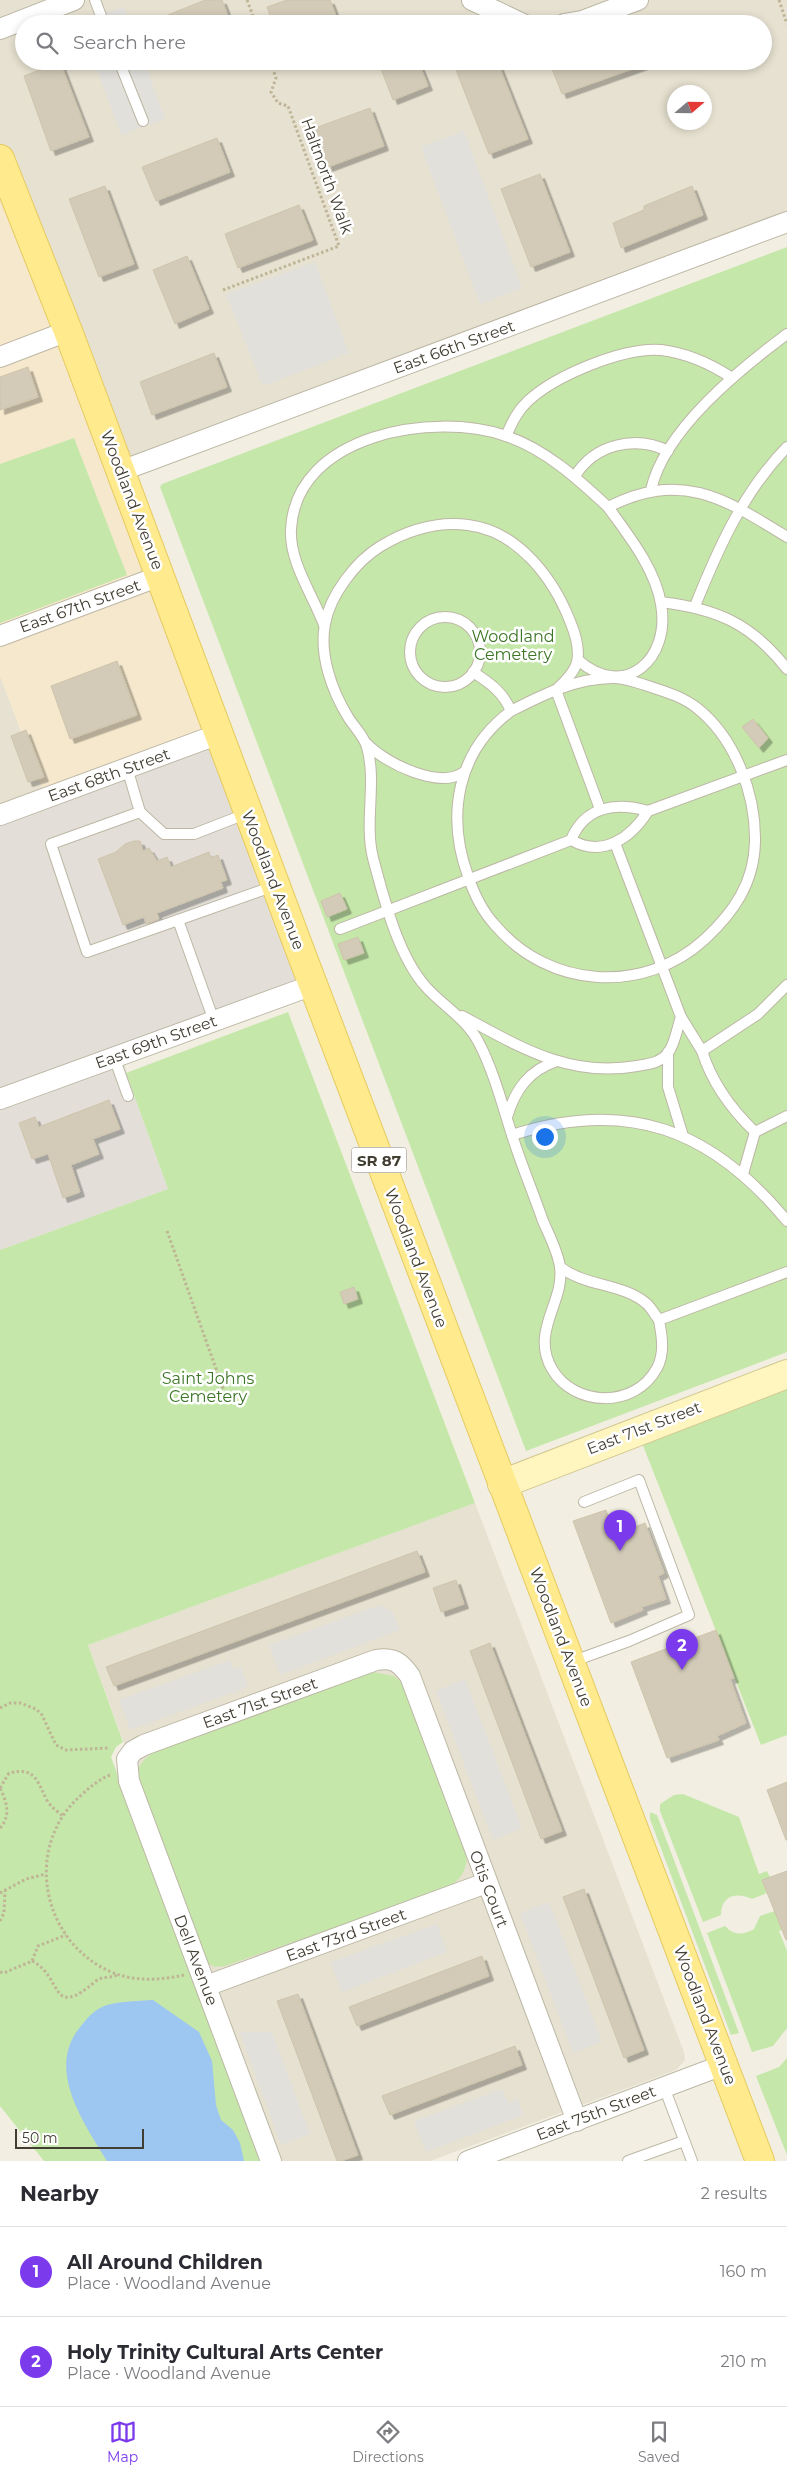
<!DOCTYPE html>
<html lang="en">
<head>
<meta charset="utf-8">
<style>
	:root { --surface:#fff; --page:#f7f7f7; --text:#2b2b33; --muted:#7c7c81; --line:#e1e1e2; --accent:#7c3aed }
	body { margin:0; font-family:Montserrat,sans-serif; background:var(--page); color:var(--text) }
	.compass { position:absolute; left:667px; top:85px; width:45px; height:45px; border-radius:50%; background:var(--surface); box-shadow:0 2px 8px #0003; rotate:70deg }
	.scale { position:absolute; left:15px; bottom:12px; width:129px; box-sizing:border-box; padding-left:5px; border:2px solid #433e33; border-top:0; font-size:14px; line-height:18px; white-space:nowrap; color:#433e33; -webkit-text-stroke:4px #fff; paint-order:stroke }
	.you { position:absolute; left:544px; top:1136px; width:18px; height:18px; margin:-12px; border:4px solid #fff; border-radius:50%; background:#1a73e8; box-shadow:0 0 0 8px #1a73e833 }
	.badge { display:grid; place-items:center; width:32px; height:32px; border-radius:50%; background:var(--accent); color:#fff; font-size:16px; font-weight:700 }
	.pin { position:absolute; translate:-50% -41px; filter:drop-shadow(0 1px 2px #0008) }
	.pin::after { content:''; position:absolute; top:26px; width:18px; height:15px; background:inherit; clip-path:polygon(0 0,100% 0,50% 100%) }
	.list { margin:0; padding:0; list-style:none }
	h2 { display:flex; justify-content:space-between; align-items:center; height:65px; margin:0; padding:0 20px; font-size:21px }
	h2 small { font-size:16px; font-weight:400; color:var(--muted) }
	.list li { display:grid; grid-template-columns:32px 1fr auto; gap:15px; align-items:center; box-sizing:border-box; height:90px; padding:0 20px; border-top:1px solid var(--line) }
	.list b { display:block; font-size:19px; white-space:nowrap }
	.list p { margin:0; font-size:16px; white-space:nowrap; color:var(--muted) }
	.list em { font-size:16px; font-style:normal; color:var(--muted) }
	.icon { flex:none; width:28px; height:28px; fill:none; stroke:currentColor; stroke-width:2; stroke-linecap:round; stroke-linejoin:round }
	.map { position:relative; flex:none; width:787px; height:2161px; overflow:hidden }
	.search { position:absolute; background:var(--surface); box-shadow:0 2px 8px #0003; left:15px; right:15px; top:15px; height:55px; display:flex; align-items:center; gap:12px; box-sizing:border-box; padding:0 18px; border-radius:28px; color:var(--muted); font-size:19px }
	.sheet { height:245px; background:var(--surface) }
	nav { display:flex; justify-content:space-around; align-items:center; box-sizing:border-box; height:70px; border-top:1px solid var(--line); background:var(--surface); font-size:14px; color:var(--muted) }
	nav a { display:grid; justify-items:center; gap:2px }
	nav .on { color:var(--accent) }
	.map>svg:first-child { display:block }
	.residential { fill:#e6e1d0; fill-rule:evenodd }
	.commercial { fill:#f5e8cc }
	.industrial { fill:#e3dfd8 }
	.green { fill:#c5e7aa }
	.parking { fill:#e2e0db }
	.water { fill:#9dc6f1 }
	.building { fill:#d3cbb8; stroke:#cec4ab; filter:url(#shadow) }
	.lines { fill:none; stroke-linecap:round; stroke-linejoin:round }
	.lane-casing { stroke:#bdb7a5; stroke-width:12 }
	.street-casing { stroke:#bdb7a5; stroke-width:22 }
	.secondary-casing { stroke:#d3c891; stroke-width:30 }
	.primary-casing { stroke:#e5ca5d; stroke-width:30 }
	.path { stroke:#bfb596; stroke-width:3; stroke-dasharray:2.5 2.5; stroke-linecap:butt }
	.lane { stroke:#fff; stroke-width:10 }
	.street { stroke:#fff; stroke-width:20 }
	.secondary { stroke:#fff6bf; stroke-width:28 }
	.primary { stroke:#ffea8e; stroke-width:28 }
	.labels { text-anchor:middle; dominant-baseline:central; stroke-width:5; stroke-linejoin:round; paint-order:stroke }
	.shield { fill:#fff; stroke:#7b7870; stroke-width:1 }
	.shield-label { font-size:15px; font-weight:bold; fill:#433e33 }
	.street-label { font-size:16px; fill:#433e33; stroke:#fff }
	.park-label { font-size:16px; fill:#3c7526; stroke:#fff }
</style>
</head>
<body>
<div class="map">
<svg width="787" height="2161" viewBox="0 0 787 2161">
	<defs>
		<filter id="shadow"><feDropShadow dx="4.5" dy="4.5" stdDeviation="0" flood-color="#0004"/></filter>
	</defs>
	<rect width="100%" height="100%" fill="#f2efe2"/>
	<!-- residential -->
	<g class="residential">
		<path d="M0,0H787V222L121,471L0,159ZM24,24H763V61H24ZM674,92H704V122H674Z"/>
		<polygon points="0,676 46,798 0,815"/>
		<polygon points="475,1503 684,2052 685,2060 676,2070 430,2161 277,2161 88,1645"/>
	</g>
	<!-- commercial -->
	<polygon class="commercial" points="0,159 219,734 46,798 0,676"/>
	<!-- industrial -->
	<polygon class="industrial" points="219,734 313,985 122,1054 128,1078 168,1189 0,1250 0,816"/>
	<!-- green -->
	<g class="green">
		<polygon points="787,247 787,1352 526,1451 160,487 162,484"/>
		<polygon points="74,438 127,575 0,623 0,464"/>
		<polygon points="288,1012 475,1503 88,1645 123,1742 116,1747 111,1757 260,2161 44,2161 0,2106 0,1250 168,1189 126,1073"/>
		<polygon points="787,1389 787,1735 761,1745 642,1443"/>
		<path d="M373,1672L394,1676L402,1683L467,1858C465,1873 460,1880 447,1888L225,1966L215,1967L204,1961L137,1780C137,1766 142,1760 154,1752Z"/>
		<path d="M683,1794L739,1817L759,1874L767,1871L770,1877L762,1881L767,1893L752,1899C737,1892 721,1895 721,1915L703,1922L660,1811V1804L674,1795Z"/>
		<polygon points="650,1812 657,1815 739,2033 731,2035 650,1819"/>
		<path d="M775,1911L787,1928L779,1931L787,1951V2028L773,2046L752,2052L707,1933L725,1926C734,1936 743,1935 754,1929L760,1916Z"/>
		<polygon points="787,2058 787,2155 756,2076 779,2067"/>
	</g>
	<!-- parking -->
	<g class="parking">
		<polygon points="124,7 130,24 80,22"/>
		<polygon points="94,61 144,61 165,119 121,135"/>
		<polygon points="464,131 522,288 480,304 421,147"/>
		<polygon points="315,262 349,353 263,386 226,294"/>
		<polygon points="380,1605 393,1612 400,1630 280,1675 269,1645"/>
		<polygon points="230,1660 232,1669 241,1667 248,1687 130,1730 119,1700"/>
		<polygon points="465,1679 522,1828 493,1840 436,1691"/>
		<polygon points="549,1902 602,2042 573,2053 520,1913"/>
		<polygon points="437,1924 447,1952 342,1992 330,1962"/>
		<polygon points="272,2032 310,2134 281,2145 240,2032"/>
		<polygon points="502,2089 508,2103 518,2099 523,2115 426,2152 414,2121"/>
	</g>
	<!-- water -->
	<path class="water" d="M153,2000L199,2032L212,2061L216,2105L221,2120L233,2130L240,2143L244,2161H107C83,2122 45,2068 81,2026C88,2017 95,2009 107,2005C121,2001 138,2001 153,2000Z"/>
	<!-- building -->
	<g class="building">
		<polygon points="205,0 222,0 231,24 146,24"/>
		<polygon points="287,0 330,0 339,24 273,24 267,7"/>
		<polygon points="378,61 418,61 428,86 393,100"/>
		<polygon points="478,61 497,61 528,139 489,154 456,70"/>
		<polygon points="549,61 649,61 649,63 562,94"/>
		<polygon points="60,62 89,137 51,151 24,76"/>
		<polygon points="370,108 384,146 328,167 315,128"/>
		<polygon points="217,138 230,172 156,201 142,167"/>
		<polygon points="540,174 570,252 531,267 501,189"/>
		<polygon points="105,186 134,264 99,277 69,199"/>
		<polygon points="692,186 703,215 621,248 613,223 644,210 644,206"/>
		<polygon points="299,205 313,240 238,268 225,234"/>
		<polygon points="187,256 209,309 175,324 153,270"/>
		<polygon points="214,353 227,387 152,415 140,382"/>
		<polygon points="28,367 38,397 0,410 0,377"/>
		<polygon points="117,661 137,715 70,739 51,686"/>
		<polygon points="753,719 768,738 759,748 742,727"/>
		<polygon points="26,730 44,777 28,782 11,736"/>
		<polygon points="134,841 140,841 143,851 149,848 157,861 167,857 171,867 209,852 211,858 218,855 227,880 221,882 223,888 157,913 159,919 146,924 144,917 123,925 98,859 116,852 125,844"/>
		<polygon points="340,893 347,909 327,917 321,901"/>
		<polygon points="358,937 364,953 344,960 338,944"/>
		<polygon points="109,1100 120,1129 93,1139 99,1154 71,1165 80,1192 63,1198 48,1154 32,1159 19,1123 35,1117 39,1127"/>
		<polygon points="354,1287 358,1299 344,1304 340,1292"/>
		<polygon points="606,1510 613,1529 628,1523 630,1529 645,1523 664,1573 658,1576 666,1599 642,1607 643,1610 611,1623 573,1521"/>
		<polygon points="417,1551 425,1572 114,1686 106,1667"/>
		<polygon points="456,1580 464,1604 441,1612 433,1588"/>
		<polygon points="716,1630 734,1678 730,1679 746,1723 717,1736 719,1740 667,1758 631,1662"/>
		<polygon points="490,1643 562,1831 541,1839 470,1651"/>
		<polygon points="787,1782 787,1840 786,1840 767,1790"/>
		<polygon points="787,1871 787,1940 786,1940 762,1880"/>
		<polygon points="584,1889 644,2050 624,2058 563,1897"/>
		<polygon points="482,1956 489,1976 357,2026 349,2007"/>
		<polygon points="298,1994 358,2155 341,2161 337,2161 277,2001"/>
		<polygon points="515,2046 522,2065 390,2115 382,2096"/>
	</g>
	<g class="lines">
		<!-- lane casing -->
		<g class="lane-casing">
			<g id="lane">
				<polyline points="95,0 104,24"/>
				<polyline points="119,61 143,121"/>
				<path d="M506,436C512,423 517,411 528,401C556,375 624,347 661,350C686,353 711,364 732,378"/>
				<path d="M575,476C595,444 635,435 668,451"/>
				<path d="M651,490C664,430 740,369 787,334"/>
				<path d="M661,602C717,609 751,623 787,669"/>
				<path d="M695,606C718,549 743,492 787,447"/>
				<circle cx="445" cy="652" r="35"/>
				<path d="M324,625C313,595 289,562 291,529C296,434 434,411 506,436C545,449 578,479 608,507"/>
				<path d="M578,660C625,701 671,659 661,604C655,568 628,535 608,507C681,470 724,498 787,537"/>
				<path d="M473,672C490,683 503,692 511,711C542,695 576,678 613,678C624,678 635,682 645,685C663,691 682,696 697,708C735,738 756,794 755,842C754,883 734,912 705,939C644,995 549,989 495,925C482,911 474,894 468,876C446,815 457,751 511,711"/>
				<path d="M367,744C385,763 440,790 464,772"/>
				<polyline points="127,768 140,812 51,844 87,952 178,920 214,1021"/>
				<path d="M600,809L556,690C564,682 574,673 577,662C580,649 575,633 570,621C553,578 518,531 468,525C436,521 408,530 381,546C356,561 330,595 325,624C319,655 332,691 348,717C354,727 364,736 367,747C377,783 364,822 373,858C384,899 398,956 426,987C443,1006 467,1019 479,1043C494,1072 502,1104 512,1135C521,1164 533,1192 543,1221C549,1235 558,1252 560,1267C565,1302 530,1331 552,1369C574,1407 635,1409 657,1368C665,1353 662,1336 659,1320L787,1272"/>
				<polyline points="140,812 164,834 194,834 248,813"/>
				<path d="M571,840C603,858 631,838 648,811"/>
				<polyline points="615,843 681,1017 702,1051 758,1014 787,985"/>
				<polyline points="178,920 274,886"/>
				<path d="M340,929L571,840C585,806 616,802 648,811L787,760"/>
				<path d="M462,1016C520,1047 569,1078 637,1066C649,1064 660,1063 668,1053C675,1044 677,1028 681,1017"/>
				<path d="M702,1051C712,1083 731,1109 755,1132L787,1116"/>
				<polyline points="668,1052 668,1087 683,1136"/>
				<polyline points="114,1057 128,1096"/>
				<path d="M507,1117C515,1090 529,1070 557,1061"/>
				<path d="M512,1135C628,1098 711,1129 787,1221"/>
				<polyline points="743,1174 755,1132"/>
				<path d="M560,1267C586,1287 623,1283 647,1304C652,1309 655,1315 659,1320"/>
				<polyline points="571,1662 629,1641 689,1615 639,1480 584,1502"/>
				<polyline points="664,2087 692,2161"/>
				<polyline points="628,2161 684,2141"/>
			</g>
		</g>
		<!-- street casing -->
		<g class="street-casing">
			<g id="street">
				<polyline points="472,0 523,24"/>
				<polyline points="564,24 582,21 638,0"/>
				<polyline points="0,29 74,0"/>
				<polyline points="0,357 68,331"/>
				<polyline points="121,471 787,222"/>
				<polyline points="0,636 160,576"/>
				<polyline points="0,815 219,734"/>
				<polyline points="0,1099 313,985"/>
				<polyline points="206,1986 486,1883"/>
				<path d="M271,2161L129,1781L127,1759L133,1751L144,1745L376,1660C393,1657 400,1662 410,1676L577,2121"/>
				<polyline points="468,2161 723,2065"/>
			</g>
		</g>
		<!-- secondary casing -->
		<g class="secondary-casing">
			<polyline id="secondary" points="502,1484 787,1374"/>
		</g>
		<!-- primary casing -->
		<g class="primary-casing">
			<polyline id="primary" points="0,159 68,331 298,945 760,2161"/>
		</g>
		<!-- path -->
		<g class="path">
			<polyline points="247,0 256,24"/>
			<polyline points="779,0 787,24"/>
			<polyline points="223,290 339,246 288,106 278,103 271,92 276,78 270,61"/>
			<polyline points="167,1231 225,1394"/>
			<polyline points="0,1708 10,1703 20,1703 36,1709 42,1715 56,1745 66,1750 110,1748"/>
			<path d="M110,1775C98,1780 89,1788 79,1797C26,1846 40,1934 103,1968C128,1982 157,1981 184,1975"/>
			<path d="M0,1788L9,1773C37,1766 37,1783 48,1802C52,1808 58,1812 63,1816"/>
			<path d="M0,1828C11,1816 7,1802 0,1788"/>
			<polyline points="0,1893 26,1879 46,1874"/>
			<polyline points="0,1921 4,1913 5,1891"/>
			<path d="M32,1961C64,1977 49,2021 96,1981C103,1975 112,1979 118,1974"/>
			<polyline points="0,1972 4,1973 32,1961 38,1946 66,1935"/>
		</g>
		<!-- lane -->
		<use href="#lane" class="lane"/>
		<!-- street -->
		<use href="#street" class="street"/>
		<!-- secondary -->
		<use href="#secondary" class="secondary"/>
		<!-- primary -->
		<use href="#primary" class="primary"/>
	</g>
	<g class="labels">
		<!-- shield labels -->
		<rect class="shield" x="351.5" y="1147.5" width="55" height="25" rx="4"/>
		<g class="shield-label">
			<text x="379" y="1160">SR 87</text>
		</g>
		<!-- street labels -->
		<g class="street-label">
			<text transform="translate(327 176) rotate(70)">Haltnorth Walk</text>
			<text transform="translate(454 347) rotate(-20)">East 66th Street</text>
			<text transform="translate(132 500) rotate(69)">Woodland Avenue</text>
			<text transform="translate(80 606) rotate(-20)">East 67th Street</text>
			<text transform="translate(109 775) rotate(-20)">East 68th Street</text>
			<text transform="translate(273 880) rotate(69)">Woodland Avenue</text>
			<text transform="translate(156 1042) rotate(-20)">East 69th Street</text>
			<text transform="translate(416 1258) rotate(69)">Woodland Avenue</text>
			<text transform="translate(644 1428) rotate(-21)">East 71st Street</text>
			<text transform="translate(561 1637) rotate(69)">Woodland Avenue</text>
			<text transform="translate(260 1703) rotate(-20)">East 71st Street</text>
			<text transform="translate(489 1889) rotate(69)">Otis Court</text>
			<text transform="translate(346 1935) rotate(-20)">East 73rd Street</text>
			<text transform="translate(196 1960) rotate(69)">Dell Avenue</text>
			<text transform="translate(705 2015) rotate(69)">Woodland Avenue</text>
			<text transform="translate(596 2113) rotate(-21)">East 75th Street</text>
		</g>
		<!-- park labels -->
		<g class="park-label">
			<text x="513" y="636">Woodland<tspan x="513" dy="18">Cemetery</tspan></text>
			<text x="208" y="1378">Saint Johns<tspan x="208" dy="18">Cemetery</tspan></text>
		</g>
	</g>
</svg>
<svg class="compass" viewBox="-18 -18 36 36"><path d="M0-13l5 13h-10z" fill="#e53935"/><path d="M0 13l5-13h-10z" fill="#7c7c81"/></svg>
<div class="scale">50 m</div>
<div class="you"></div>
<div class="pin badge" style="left:620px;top:1551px">1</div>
<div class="pin badge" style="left:682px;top:1670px">2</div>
<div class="search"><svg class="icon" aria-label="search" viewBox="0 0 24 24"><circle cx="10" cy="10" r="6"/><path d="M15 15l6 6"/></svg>Search here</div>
</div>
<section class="sheet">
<h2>Nearby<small>2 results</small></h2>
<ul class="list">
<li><span class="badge">1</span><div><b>All Around Children</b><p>Place · Woodland Avenue</p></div><em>160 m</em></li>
<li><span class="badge">2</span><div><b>Holy Trinity Cultural Arts Center</b><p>Place · Woodland Avenue</p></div><em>210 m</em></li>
</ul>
</section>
<nav>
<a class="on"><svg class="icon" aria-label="map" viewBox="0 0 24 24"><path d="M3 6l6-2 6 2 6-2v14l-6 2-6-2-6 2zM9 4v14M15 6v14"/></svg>Map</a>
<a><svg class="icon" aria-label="directions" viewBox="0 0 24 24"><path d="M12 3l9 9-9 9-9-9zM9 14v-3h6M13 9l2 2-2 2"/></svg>Directions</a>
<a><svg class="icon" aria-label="saved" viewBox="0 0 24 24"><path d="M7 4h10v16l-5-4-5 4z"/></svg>Saved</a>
</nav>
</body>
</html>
